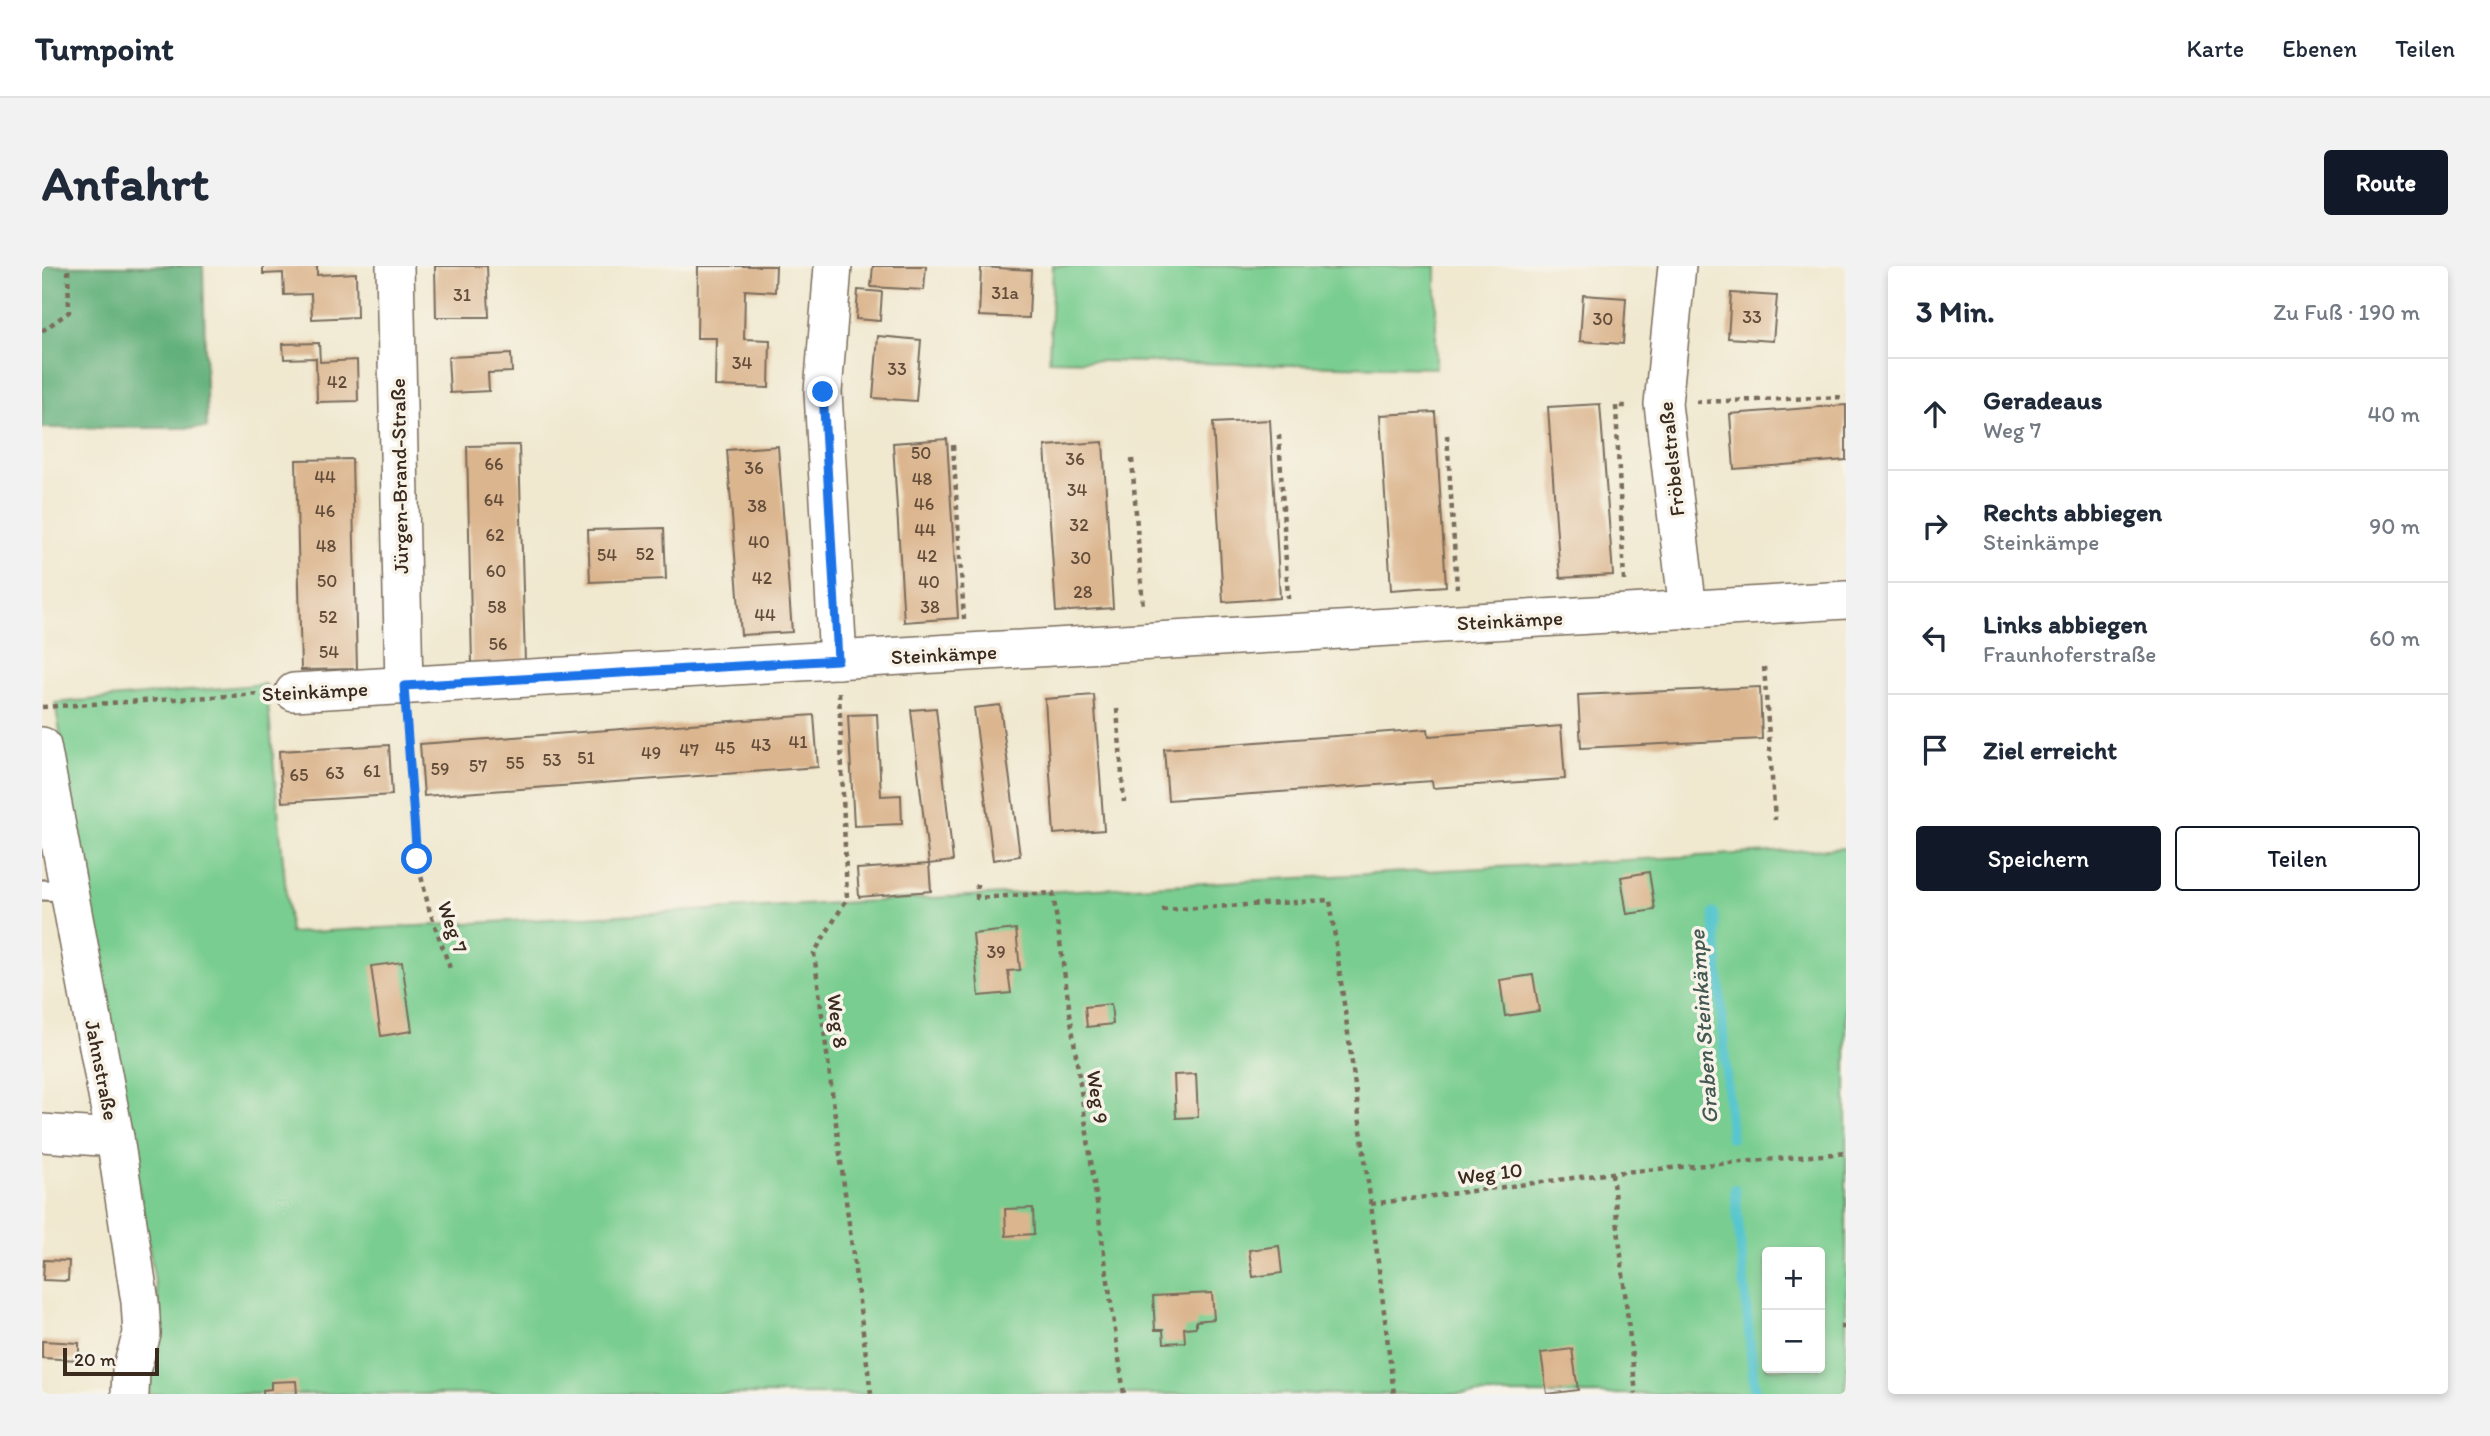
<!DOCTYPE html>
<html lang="de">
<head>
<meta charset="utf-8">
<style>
	:root { --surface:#fff; --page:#f2f2f3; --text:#1f2937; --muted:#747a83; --line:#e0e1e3; --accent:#111827 }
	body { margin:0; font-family:Itim,sans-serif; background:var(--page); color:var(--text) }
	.controls { position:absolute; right:21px; bottom:21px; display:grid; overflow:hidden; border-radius:7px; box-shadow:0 4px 10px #0003 }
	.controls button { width:63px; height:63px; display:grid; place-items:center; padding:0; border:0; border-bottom:2px solid var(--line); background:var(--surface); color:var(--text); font:35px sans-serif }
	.scale { position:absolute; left:21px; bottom:18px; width:96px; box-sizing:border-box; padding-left:7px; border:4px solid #3b2a1e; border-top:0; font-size:19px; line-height:24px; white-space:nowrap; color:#3b2a1e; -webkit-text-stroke:5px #f7f3e8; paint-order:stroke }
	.stop { position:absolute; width:21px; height:21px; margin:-16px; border:5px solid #1a73e8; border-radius:50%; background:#fff }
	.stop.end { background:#1a73e8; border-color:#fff; box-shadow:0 2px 7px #0008 }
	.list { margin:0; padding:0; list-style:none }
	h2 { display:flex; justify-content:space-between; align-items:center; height:91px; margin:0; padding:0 28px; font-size:30px }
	h2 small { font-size:23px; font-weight:400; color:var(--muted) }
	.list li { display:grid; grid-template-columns:46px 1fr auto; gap:21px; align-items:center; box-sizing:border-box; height:112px; padding:0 28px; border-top:2px solid var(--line) }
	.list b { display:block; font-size:26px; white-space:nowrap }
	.list p { margin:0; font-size:23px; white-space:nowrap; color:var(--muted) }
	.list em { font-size:23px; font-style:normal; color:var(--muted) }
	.actions { display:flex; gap:14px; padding:21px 28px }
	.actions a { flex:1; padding:16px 0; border:2px solid var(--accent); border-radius:7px; text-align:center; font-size:24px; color:var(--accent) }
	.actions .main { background:var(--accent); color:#fff }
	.icon { flex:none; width:38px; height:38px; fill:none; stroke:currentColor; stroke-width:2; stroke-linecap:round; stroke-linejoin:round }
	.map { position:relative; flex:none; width:1804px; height:1128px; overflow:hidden; border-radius:7px }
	header { display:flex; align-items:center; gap:42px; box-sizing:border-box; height:98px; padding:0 35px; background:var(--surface); border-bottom:2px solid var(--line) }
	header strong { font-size:33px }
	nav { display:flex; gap:38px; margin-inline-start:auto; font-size:24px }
	.intro { display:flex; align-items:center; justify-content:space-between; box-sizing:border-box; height:168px; padding:0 42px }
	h1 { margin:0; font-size:49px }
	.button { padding:18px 32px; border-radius:7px; background:var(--accent); color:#fff; font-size:24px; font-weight:700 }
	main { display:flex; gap:42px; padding:0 42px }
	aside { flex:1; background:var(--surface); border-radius:7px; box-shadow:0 4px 10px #0003 }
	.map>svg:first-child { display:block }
	.green { fill:#79cd90; stroke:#5a7c57; stroke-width:2; fill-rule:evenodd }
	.forest { fill:#62b07a; stroke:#4e6d4c; stroke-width:2 }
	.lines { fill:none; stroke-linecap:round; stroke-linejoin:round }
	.stream { stroke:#59c6ce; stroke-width:10 }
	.building { fill:#dbb58e }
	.lane-casing { stroke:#7a6c5c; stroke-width:23 }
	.street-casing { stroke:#7a6c5c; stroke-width:40 }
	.path { stroke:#7a6c5c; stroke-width:4.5; stroke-dasharray:5 5; stroke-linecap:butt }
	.lane { stroke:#fff; stroke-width:19 }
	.street { stroke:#fff; stroke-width:37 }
	.route { stroke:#1a73e8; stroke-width:9 }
	.labels { text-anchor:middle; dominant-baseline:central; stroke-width:7; stroke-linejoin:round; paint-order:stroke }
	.number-label { font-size:18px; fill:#634d3a }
	.street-label { font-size:21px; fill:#3b2a1e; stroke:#f7f3e8 }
	.water-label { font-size:23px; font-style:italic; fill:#445953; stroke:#f7f3e8 }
</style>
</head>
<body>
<header>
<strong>Turnpoint</strong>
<nav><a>Karte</a><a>Ebenen</a><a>Teilen</a></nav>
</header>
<div class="intro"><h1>Anfahrt</h1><a class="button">Route</a></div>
<main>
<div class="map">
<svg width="1804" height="1128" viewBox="0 0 1804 1128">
	<rect width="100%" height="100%" fill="#f7f3e8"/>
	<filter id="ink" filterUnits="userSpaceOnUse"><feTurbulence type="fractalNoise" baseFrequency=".0143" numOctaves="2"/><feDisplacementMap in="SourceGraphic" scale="14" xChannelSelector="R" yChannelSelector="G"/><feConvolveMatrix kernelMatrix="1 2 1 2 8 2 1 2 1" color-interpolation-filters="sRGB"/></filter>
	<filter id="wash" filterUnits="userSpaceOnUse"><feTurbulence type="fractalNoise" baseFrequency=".00686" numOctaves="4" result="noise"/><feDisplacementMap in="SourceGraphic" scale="28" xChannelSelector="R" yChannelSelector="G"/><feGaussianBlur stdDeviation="1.57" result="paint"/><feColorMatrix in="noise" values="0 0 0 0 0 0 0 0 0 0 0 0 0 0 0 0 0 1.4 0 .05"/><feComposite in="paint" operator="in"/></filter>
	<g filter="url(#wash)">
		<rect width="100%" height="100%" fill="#f0e8cf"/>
		<!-- green -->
		<g class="green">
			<polygon points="1011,0 1394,0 1394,102 1007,94"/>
			<path d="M224,418L248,667L1804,582V1128H106L119,1051L13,437ZM1725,986H1778V1102H1725Z"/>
		</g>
		<!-- forest -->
		<polygon class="forest" points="0,0 161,0 165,162 0,162"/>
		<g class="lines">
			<!-- stream -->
			<g class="stream">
				<polyline points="1672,647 1689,872"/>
				<polyline points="1693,923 1713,1128"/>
			</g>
		</g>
		<g id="blocks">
			<!-- building -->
			<g class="building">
				<polygon points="221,0 275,0 275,9 314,7 315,51 270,53 269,28 242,29 241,7 221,8"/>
				<polygon points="393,0 445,0 447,51 394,51"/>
				<polygon points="656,0 734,0 733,26 703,24 702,73 728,74 727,122 673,120 674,72 655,72"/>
				<polygon points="831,0 884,0 882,24 829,21"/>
				<polygon points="939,1 989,4 987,52 937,50"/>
				<polygon points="816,24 840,26 838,55 814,53"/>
				<polygon points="1689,27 1735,30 1731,75 1686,72"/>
				<polygon points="1541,29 1584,32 1581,78 1538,75"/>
				<polygon points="836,70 879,74 874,135 831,132"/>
				<polygon points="277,77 278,96 315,94 316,135 275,136 274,92 242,93 241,78"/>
				<polygon points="469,88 470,106 446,107 447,125 408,127 406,91"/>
				<polygon points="1558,138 1571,309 1518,312 1506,141"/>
				<polygon points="1804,139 1804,194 1692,203 1688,148"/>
				<polygon points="1393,146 1404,320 1349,324 1338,149"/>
				<polygon points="1228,154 1238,332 1181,336 1171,157"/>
				<polygon points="905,173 916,352 862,356 851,177"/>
				<polygon points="1061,176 1071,342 1014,346 1003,180"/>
				<polygon points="477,179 483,397 430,398 425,180"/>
				<polygon points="736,180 750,366 699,369 685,184"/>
				<polygon points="310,193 315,403 259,404 254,194"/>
				<polygon points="622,262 624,313 548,316 546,264"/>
				<polygon points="1718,421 1720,473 1539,482 1536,429"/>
				<polygon points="1052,429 1062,564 1012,568 1003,433"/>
				<polygon points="958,439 978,590 951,594 932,442"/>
				<polygon points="894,442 911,595 887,598 869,444"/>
				<polygon points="835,448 839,530 859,529 860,558 812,560 806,449"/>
				<polygon points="772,449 776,501 382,530 378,478"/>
				<polygon points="1519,460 1523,513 1391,522 1390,515 1126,534 1122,483 1386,463 1387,470"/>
				<polygon points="347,479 350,529 240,536 237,485"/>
				<polygon points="887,598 889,625 817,631 815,603"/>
				<polygon points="1607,606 1613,644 1585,648 1579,611"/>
				<polygon points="974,663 978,704 966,705 969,727 937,730 931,668"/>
				<polygon points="360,696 370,765 339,770 329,700"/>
				<polygon points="1491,709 1497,745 1463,750 1458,714"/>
				<polygon points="1069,738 1071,758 1045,761 1043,741"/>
				<polygon points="1154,808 1156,851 1134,852 1132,809"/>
				<polygon points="991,942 992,968 964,970 963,943"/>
				<polygon points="1237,980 1240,1007 1211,1011 1207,984"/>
				<polygon points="2,994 27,995 26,1015 1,1014"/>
				<polygon points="1170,1027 1172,1053 1154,1055 1154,1061 1142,1062 1143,1076 1122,1077 1121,1064 1113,1064 1111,1030"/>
				<polygon points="0,1075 37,1077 37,1094 0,1092"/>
				<polygon points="1530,1083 1536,1124 1505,1128 1499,1087"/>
				<polygon points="254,1115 255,1128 221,1128 221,1124 229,1123 229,1116"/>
			</g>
		</g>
	</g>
	<g filter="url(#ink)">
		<use href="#blocks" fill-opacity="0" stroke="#7a6c5c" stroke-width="2"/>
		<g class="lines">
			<!-- lane casing -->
			<g class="lane-casing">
				<polyline id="lane" points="0,624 27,625"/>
			</g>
			<!-- street casing -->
			<g class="street-casing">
				<g id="street">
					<polyline points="353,0 362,420"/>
					<polyline points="791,0 781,126 796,394"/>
					<polyline points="1635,0 1621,138 1646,344"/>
					<polyline points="252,426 1804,334"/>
					<polyline points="0,480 73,872 98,1036 100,1068 89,1104 88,1128"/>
					<polyline points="0,867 73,872"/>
				</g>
			</g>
			<!-- path -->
			<g class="path">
				<polyline points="0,65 27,46 26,0"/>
				<polyline points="1654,136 1804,131"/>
				<polyline points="1237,169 1246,333"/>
				<polyline points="1405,169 1415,322"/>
				<polyline points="911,179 922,353"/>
				<polyline points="1090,193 1101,342"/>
				<polyline points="1582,315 1574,140 1586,140"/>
				<polyline points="1722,401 1733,554"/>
				<polyline points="797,426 805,633 772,687 829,1128"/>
				<polyline points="0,441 219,428"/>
				<polyline points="1075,443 1082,536"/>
				<polyline points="365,452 375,593 387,643 409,705"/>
				<polyline points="935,618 935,632 1011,627 1082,1128"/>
				<polyline points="1120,644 1288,634 1329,938 1352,1128"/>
				<polyline points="1570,907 1594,1128"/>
				<polyline points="1329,938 1570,907 1804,887"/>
				<polyline points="1798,1061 1804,1061"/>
			</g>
			<!-- lane -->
			<use href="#lane" class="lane"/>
			<!-- street -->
			<use href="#street" class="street"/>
		</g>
	</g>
	<g class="lines" filter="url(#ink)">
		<!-- route -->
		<polyline class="route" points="375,593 362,420 796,394 781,126"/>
	</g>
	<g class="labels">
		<!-- number labels -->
		<g class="number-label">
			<text x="963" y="27">31a</text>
			<text x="420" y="29">31</text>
			<text x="1710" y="51">33</text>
			<text x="1561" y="53">30</text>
			<text x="700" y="97">34</text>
			<text x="855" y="103">33</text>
			<text x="295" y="116">42</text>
			<text x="879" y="187">50</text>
			<text x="1033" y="193">36</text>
			<text x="452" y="198">66</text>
			<text x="712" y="202">36</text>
			<text x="283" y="211">44</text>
			<text x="880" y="213">48</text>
			<text x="1035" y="224">34</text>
			<text x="452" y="234">64</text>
			<text x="882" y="238">46</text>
			<text x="715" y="240">38</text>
			<text x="283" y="245">46</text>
			<text x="1037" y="259">32</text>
			<text x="883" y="264">44</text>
			<text x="453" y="269">62</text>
			<text x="717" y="276">40</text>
			<text x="284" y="280">48</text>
			<text x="603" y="288">52</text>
			<text x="565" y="289">54</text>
			<text x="885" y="290">42</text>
			<text x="1039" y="292">30</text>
			<text x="454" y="305">60</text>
			<text x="720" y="312">42</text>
			<text x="285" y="315">50</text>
			<text x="887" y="316">40</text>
			<text x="1041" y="326">28</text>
			<text x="455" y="341">58</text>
			<text x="888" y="341">38</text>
			<text x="723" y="349">44</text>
			<text x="286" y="351">52</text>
			<text x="456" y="378">56</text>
			<text x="287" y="386">54</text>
			<text x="756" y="476">41</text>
			<text x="719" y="479">43</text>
			<text x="683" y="482">45</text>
			<text x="647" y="484">47</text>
			<text x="609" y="487">49</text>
			<text x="544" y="492">51</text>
			<text x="510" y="494">53</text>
			<text x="473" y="497">55</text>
			<text x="436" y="500">57</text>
			<text x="398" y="503">59</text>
			<text x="330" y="505">61</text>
			<text x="293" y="507">63</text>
			<text x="257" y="509">65</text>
			<text x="954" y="686">39</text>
		</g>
		<!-- street labels -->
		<g class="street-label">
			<text transform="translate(1629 193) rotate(-96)">Fröbelstraße</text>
			<text transform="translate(357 210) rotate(-91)">Jürgen-Brand-Straße</text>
			<text transform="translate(1468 354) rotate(-3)">Steinkämpe</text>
			<text transform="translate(902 388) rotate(-3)">Steinkämpe</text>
			<text transform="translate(273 425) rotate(-3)">Steinkämpe</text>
			<text transform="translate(411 661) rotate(71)">Weg 7</text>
			<text transform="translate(796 755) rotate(83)">Weg 8</text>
			<text transform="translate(60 804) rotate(79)">Jahnstraße</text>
			<text transform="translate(1056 831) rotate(82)">Weg 9</text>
			<text transform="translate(1448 907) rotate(-7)">Weg 10</text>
		</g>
		<!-- water labels -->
		<g class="water-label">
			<text transform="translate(1661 761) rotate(-94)">Graben Steinkämpe</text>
		</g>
	</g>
</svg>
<div class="controls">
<button>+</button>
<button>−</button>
</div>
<div class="scale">20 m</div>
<div class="stop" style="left:375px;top:593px"></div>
<div class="stop end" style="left:781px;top:126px"></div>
</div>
<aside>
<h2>3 Min.<small>Zu Fuß · 190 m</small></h2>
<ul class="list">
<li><svg class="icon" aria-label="ahead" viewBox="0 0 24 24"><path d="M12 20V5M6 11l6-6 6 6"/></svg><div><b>Geradeaus</b><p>Weg 7</p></div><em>40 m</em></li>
<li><svg class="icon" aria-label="right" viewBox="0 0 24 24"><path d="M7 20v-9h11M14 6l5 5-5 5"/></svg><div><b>Rechts abbiegen</b><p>Steinkämpe</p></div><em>90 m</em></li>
<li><svg class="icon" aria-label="left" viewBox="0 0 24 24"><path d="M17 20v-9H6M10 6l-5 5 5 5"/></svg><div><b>Links abbiegen</b><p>Fraunhoferstraße</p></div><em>60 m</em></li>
<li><svg class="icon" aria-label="arrive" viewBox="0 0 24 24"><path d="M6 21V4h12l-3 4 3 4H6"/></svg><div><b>Ziel erreicht</b></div></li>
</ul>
<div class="actions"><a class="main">Speichern</a><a>Teilen</a></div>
</aside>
</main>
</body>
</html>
